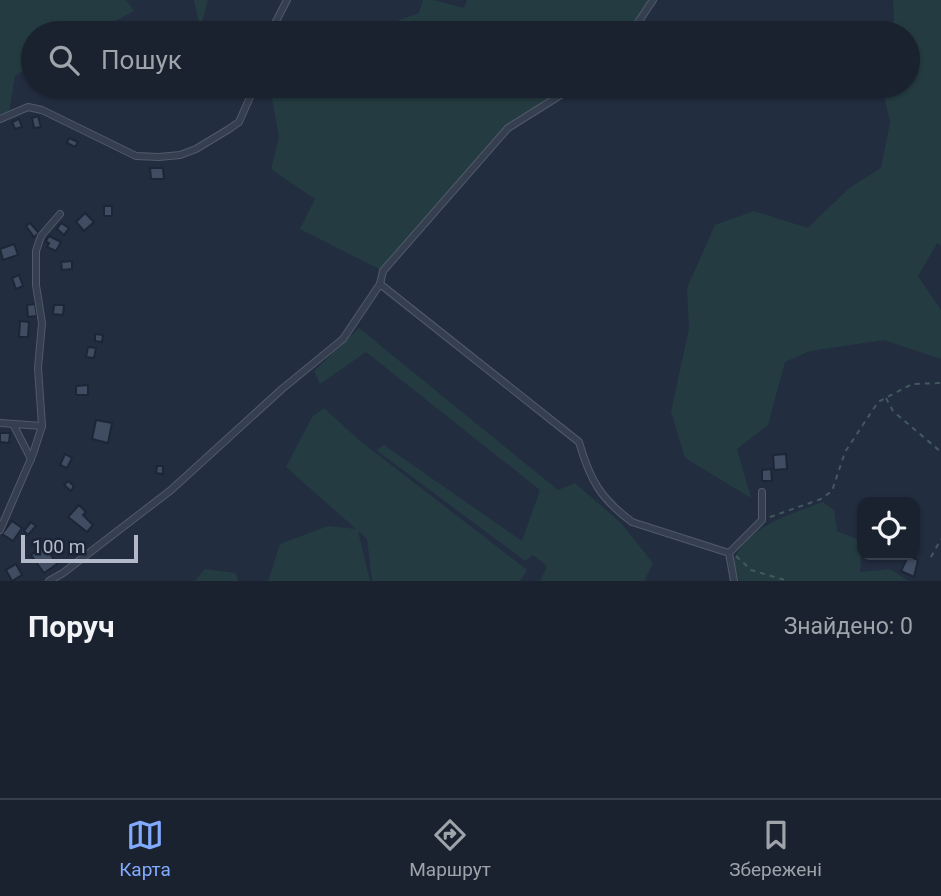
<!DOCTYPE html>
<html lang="uk">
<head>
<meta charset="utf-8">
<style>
	:root { --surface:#1a2230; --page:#272f3c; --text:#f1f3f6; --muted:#9fa4ab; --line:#383f4c; --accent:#82abff }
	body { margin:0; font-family:Roboto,sans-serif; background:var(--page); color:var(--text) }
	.controls { position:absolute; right:21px; bottom:21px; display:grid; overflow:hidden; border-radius:14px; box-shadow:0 2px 5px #0004 }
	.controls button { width:63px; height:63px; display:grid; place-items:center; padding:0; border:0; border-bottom:2px solid var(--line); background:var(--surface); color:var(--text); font:35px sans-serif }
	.scale { position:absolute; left:21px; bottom:18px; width:117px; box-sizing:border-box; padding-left:7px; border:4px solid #b2baca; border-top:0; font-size:19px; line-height:24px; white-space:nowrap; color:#b2baca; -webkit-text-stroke:5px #1b2434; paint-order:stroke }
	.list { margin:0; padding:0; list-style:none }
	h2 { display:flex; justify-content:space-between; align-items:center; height:91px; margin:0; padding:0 28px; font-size:30px }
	h2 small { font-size:23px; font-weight:400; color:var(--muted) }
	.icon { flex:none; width:38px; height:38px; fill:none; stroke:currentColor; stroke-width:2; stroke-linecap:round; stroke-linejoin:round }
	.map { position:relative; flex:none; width:941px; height:581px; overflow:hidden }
	.search { position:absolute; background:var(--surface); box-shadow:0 2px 5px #0004; left:21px; right:21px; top:21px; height:77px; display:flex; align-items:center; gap:18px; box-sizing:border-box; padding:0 24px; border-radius:38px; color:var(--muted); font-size:26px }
	.sheet { height:217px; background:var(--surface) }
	nav { display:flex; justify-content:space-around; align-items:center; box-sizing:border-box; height:98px; border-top:2px solid var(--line); background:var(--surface); font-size:19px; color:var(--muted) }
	nav a { display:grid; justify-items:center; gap:4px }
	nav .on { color:var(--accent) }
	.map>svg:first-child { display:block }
	.green { fill:#243c41 }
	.building { fill:#404c62; stroke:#1d2636; stroke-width:2 }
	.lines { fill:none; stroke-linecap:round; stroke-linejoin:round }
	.minor-casing { stroke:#515a6a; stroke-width:8 }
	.path { stroke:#42595e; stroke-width:2; stroke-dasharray:5 5; stroke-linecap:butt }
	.minor { stroke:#363f4f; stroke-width:6 }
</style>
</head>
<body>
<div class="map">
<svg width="941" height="581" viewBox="0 0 941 581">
	<rect width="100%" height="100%" fill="#222d40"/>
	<!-- green -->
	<g class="green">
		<polygon points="0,0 126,0 134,11 93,33 33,33 33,65 15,76 9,113 0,116"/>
		<polygon points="194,0 208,0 200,29"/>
		<polygon points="423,0 433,0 464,8 467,0 653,0 631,33 390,33 388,24 419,13"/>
		<polygon points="893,0 941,0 941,246 937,243 918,276 941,310 941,359 884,340 810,351 785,362 768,425 737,449 751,498 685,458 671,412 689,328 687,288 715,225 754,211 808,228 849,188 881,168 890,122 882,86 908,86 908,33 888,33 894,20"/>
		<polygon points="277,86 382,86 389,92 402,90 402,86 575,86 508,128 383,271 300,229 315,199 271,169 279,137 272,99"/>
		<polygon points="359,328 558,490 575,483 620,522 653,563 644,581 540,581 547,566 533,555 525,561 376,450 384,445 522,541 540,490 366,352 320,384 314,371"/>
		<polygon points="324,408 359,440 527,570 520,581 372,581 367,539 358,531 370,581 268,581 280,544 328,526 356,529 286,467 312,417"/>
		<path d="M823,502L834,510L837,531L862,541L860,572L890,569L909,581H739L733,561C751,524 787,516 823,502Z"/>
		<polygon points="205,569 236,573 238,581 195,581"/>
	</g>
	<!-- building -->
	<g class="building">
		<polygon points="38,116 41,127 34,128 32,118"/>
		<polygon points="19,119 22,127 15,129 12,122"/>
		<polygon points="69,138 78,142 75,147 67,143"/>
		<polygon points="150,168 163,168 164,179 151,179"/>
		<rect x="104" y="206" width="8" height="10"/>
		<polygon points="85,213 94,222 84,231 76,222"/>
		<polygon points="30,223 39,233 34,237 26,226"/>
		<polygon points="61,223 69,228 64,235 57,229"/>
		<polygon points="49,236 61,242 56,251 47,247 49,243 46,241"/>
		<polygon points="14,244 18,255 3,260 0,249"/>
		<polygon points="72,261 72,269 62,270 61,262"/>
		<polygon points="19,275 23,286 16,289 12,278"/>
		<polygon points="35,304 37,316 28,317 27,305"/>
		<polygon points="54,305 64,305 63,315 53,314"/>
		<polygon points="20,321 29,322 28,337 19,337"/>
		<polygon points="95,334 103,335 102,342 95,341"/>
		<polygon points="88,347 96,348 94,358 86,357"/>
		<polygon points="88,385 88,395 76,395 76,386"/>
		<polygon points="96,420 112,423 108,443 92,439"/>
		<polygon points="0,433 10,433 9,443 0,442"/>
		<polygon points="65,454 72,458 67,468 60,465"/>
		<polygon points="786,454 787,469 774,470 773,455"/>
		<polygon points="157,466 163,466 163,474 156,473"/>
		<polygon points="771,469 772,481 762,481 762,470"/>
		<polygon points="68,481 74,486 71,491 64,485"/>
		<polygon points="79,505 86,512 83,515 93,525 87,532 68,517"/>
		<polygon points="12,521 22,528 13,541 2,534"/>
		<polygon points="31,522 36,526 28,535 24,531"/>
		<polygon points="44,545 57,564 44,573 31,555"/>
		<polygon points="908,556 918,560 914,577 901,571"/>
		<polygon points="16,564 22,575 12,581 6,570"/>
	</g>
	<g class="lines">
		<!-- minor casing -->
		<g class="minor-casing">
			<g id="minor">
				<polyline points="270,33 287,0"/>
				<polyline points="631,33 653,0"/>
				<polyline points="0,119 28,107 42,110 136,156 159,157 180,155 196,149 229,129 239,122 255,86"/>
				<polyline points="380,284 383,271 508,128 575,86"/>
				<polyline points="0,423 42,426 33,454 0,530"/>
				<polyline points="13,424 31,459"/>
				<polyline points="42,426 38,368 42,323 36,285 36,251 41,236 60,214"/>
				<polyline points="729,553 762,520 762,492"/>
				<path d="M49,581L63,573L171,490L282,389L343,339L380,284L579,442C590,480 600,498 632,522L729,553L734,581"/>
			</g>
		</g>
		<!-- path -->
		<g class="path">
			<polyline points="886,398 893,411 941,452"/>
			<polyline points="770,517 821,499 832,491 845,452 878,402 912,384 941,383"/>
			<polyline points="736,556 751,570 788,581"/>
			<polyline points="931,557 941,539"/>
		</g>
		<!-- minor -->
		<use href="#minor" class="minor"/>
	</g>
</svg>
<div class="controls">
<button><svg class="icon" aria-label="locate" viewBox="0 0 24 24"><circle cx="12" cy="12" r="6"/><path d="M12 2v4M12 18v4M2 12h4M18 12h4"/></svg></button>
</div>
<div class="scale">100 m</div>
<div class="search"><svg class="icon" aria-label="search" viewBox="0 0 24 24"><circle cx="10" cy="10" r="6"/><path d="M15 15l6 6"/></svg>Пошук</div>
</div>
<section class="sheet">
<h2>Поруч<small>Знайдено: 0</small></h2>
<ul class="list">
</ul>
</section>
<nav>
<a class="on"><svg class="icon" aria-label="map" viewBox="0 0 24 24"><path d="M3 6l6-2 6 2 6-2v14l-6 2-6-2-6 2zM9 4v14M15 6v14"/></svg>Карта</a>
<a><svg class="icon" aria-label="directions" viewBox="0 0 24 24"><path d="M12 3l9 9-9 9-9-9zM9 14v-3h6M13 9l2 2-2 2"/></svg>Маршрут</a>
<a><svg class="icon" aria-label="saved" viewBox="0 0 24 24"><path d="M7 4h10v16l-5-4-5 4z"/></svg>Збережені</a>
</nav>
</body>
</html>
